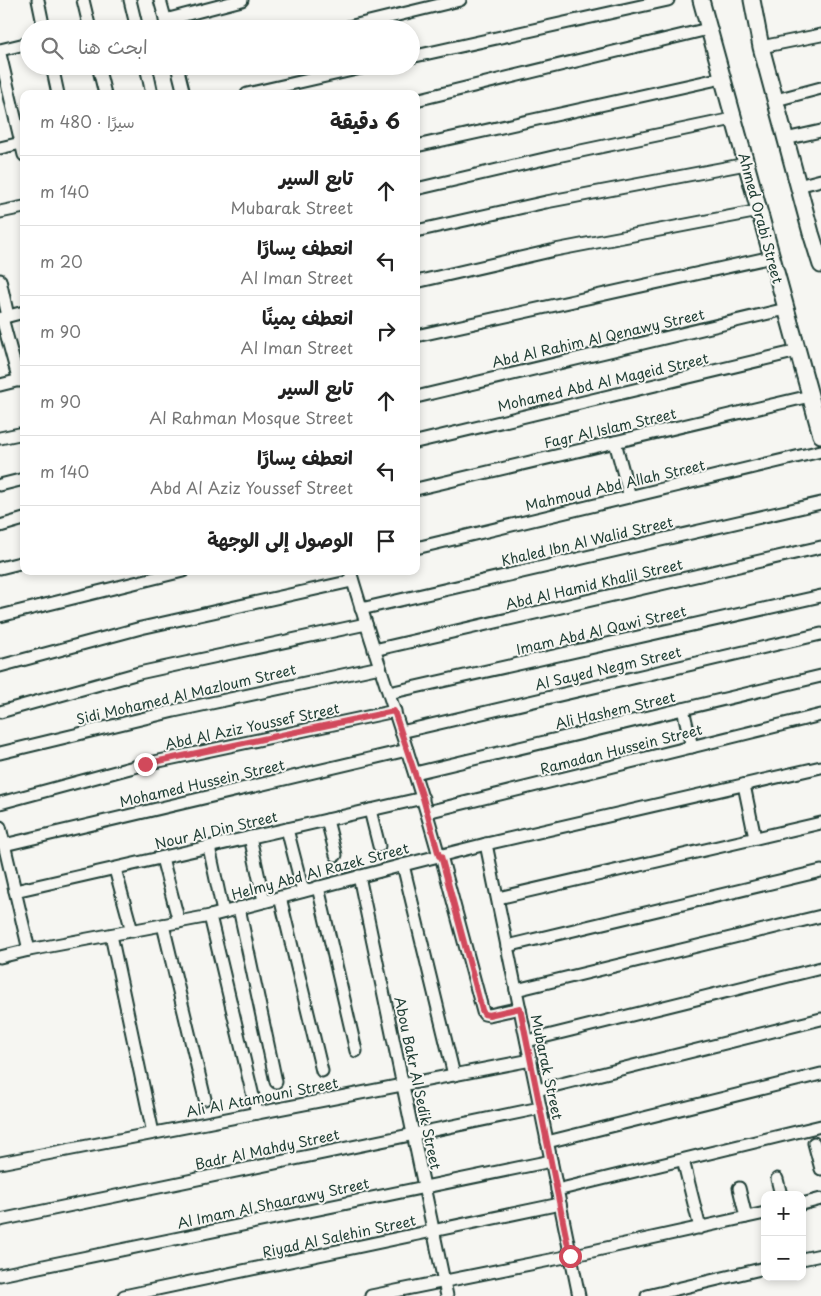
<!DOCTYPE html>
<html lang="ar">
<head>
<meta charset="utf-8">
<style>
	:root { --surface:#fff; --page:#f6f6f6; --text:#222; --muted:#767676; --line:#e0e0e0 }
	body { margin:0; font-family:"Playpen Sans","Playpen Sans Arabic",sans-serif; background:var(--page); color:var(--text); direction:rtl }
	.controls { position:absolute; right:15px; bottom:15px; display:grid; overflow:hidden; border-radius:10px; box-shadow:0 2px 8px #0003 }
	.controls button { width:45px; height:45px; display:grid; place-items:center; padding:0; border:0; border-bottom:1px solid var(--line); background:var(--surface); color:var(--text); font:25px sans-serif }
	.stop { position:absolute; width:15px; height:15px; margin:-11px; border:4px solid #d1495b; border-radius:50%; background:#fff }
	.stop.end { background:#d1495b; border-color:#fff; box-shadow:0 1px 5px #0008 }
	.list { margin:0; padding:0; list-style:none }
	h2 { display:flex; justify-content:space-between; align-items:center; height:65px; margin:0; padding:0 20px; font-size:21px }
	h2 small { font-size:16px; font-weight:400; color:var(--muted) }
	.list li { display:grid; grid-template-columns:32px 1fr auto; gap:15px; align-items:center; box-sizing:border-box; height:70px; padding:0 20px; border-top:1px solid var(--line) }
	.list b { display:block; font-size:19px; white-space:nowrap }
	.list p { margin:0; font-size:16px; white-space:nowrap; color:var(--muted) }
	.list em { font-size:16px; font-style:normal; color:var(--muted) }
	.icon { flex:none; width:28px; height:28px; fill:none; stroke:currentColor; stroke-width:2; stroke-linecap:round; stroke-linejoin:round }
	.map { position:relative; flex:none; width:821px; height:1296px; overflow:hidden; direction:ltr }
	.search { position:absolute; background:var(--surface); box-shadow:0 2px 8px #0003; left:20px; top:20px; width:400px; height:55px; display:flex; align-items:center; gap:12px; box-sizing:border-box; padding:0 18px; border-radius:28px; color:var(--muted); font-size:19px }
	.panel { position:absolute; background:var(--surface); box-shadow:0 2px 8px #0003; left:20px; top:90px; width:400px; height:485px; border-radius:10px; direction:rtl }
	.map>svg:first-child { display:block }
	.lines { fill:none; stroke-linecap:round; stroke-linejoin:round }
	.street-casing { stroke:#1f3d34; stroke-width:15 }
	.secondary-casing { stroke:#1f3d34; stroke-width:19 }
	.street { stroke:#f6f6f2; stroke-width:11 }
	.secondary { stroke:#f6f6f2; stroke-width:15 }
	.route { stroke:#d1495b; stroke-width:6 }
	.labels { text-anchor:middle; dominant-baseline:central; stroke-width:4; stroke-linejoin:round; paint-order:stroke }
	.street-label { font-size:14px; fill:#1f3d34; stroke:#f6f6f2 }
</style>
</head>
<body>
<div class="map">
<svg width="821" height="1296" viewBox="0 0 821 1296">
	<rect width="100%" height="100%" fill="#f6f6f2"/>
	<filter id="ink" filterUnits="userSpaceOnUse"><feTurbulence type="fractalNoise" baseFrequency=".02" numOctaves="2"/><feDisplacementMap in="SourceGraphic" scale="10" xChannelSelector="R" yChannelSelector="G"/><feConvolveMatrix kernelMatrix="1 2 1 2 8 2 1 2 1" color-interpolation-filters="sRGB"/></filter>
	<g filter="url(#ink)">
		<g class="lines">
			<!-- street casing -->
			<g class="street-casing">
				<g id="street">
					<polyline points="38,0 44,29"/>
					<polyline points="83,0 90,29"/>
					<polyline points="130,0 137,29"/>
					<polyline points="160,0 168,29"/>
					<polyline points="165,20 242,0"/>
					<polyline points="340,29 460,0"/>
					<polyline points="761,47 821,35"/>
					<polyline points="0,50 29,43"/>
					<polyline points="0,54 24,155"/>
					<polyline points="411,57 668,0"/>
					<polyline points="52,66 58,94"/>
					<polyline points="98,66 105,94"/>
					<polyline points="146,66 152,94"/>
					<polyline points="177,66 184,94"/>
					<polyline points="247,94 370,66"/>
					<polyline points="416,100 708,29"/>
					<polyline points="776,100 821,88"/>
					<polyline points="785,139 821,131"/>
					<polyline points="416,146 722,78"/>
					<polyline points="0,148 21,143"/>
					<polyline points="798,186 821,180"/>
					<polyline points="416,189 557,156 733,119"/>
					<polyline points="0,212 24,207"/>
					<polyline points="416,231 546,202 746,164"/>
					<polyline points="0,280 8,316"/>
					<polyline points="416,282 555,250 759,211"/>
					<polyline points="1,318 24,312"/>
					<polyline points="2,318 19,381"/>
					<polyline points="416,336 772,257"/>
					<polyline points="0,385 24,379"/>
					<polyline points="416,397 786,309"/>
					<polyline points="0,438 24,433"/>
					<polyline points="416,442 798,351"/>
					<polyline points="615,442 630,497"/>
					<polyline points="0,485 24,479"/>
					<polyline points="416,489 810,396"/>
					<polyline points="0,526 24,519"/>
					<polyline points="416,548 821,451"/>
					<polyline points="0,568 24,562"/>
					<path d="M350,571C378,667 413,760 439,856"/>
					<polyline points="361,609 821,503"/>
					<polyline points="0,616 183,571"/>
					<polyline points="374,650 821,547"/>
					<polyline points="0,666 141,628 352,581"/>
					<polyline points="389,693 821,596"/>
					<polyline points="683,709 692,747"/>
					<polyline points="0,712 139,673 366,624"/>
					<polyline points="401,732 821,634"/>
					<polyline points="0,753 174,711 380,667"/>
					<polyline points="415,773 821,676"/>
					<polyline points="744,785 755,838"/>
					<polyline points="0,803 145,764 395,711"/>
					<polyline points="370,810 379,846"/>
					<polyline points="427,812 821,715"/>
					<polyline points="327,820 336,855"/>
					<polyline points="0,827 29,950"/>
					<polyline points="287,829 303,891"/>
					<polyline points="250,837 264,901"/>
					<polyline points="486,844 579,1296"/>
					<polyline points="4,845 407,750"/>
					<polyline points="209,847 223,912"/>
					<polyline points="441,856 483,1012 484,1014 489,1015 520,1008"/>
					<polyline points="162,858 179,922"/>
					<polyline points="403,865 454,1075"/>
					<polyline points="115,869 132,931"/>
					<polyline points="359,876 447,1296"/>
					<polyline points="318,887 356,1051"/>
					<polyline points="15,891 423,798"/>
					<polyline points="280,897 322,1071"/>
					<polyline points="498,898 821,823"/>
					<polyline points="239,908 276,1082"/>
					<polyline points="210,916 257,1113"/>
					<polyline points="163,925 205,1099"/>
					<polyline points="111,935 153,1133"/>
					<polyline points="507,946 821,871"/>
					<polyline points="0,957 29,950 210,916 403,865 486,844 821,767"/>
					<polyline points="516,990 821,916"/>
					<polyline points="527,1041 821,968"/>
					<polyline points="537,1090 821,1019"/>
					<polyline points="547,1142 821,1074"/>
					<polyline points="814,1143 821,1169"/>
					<polyline points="683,1160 700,1228"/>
					<polyline points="0,1163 531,1060"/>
					<polyline points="777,1179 781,1195"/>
					<polyline points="739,1188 746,1217"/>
					<polyline points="557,1190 821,1126"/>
					<polyline points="802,1204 821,1199"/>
					<polyline points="0,1220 540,1108"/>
					<polyline points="802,1259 821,1255"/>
					<polyline points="0,1275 551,1161"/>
					<polyline points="124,1296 560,1204"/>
					<polyline points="371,1296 570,1256 765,1213"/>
					<polyline points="647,1296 765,1268"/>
				</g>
			</g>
			<!-- secondary casing -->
			<g class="secondary-casing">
				<g id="secondary">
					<polyline points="701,0 821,435"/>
					<polyline points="752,0 761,47 811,233 821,265"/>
				</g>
			</g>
			<!-- street -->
			<use href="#street" class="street"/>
			<!-- secondary -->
			<use href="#secondary" class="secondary"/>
		</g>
	</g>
	<g class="lines" filter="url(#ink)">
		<!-- route -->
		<polyline class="route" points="145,764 394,711 423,798 439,856 441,856 482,1010 484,1014 489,1015 520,1008 570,1256"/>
	</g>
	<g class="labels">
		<!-- street labels -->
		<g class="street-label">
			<text transform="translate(761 218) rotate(75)">Ahmed Orabi Street</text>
			<text transform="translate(598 338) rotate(-13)">Abd Al Rahim Al Qenawy Street</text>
			<text transform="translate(603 382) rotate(-13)">Mohamed Abd Al Mageid Street</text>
			<text transform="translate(610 428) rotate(-13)">Fagr Al Islam Street</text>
			<text transform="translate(615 485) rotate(-13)">Mahmoud Abd Allah Street</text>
			<text transform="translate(587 541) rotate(-13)">Khaled Ibn Al Walid Street</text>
			<text transform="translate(594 584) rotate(-13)">Abd Al Hamid Khalil Street</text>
			<text transform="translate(601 630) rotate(-13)">Imam Abd Al Qawi Street</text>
			<text transform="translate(608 668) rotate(-13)">Al Sayed Negm Street</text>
			<text transform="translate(186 694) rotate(-13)">Sidi Mohamed Al Mazloum Street</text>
			<text transform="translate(615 710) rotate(-13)">Ali Hashem Street</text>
			<text transform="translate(252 726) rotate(-12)">Abd Al Aziz Youssef Street</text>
			<text transform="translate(621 749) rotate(-14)">Ramadan Hussein Street</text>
			<text transform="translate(202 783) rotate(-13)">Mohamed Hussein Street</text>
			<text transform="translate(216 830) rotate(-13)">Nour Al Din Street</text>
			<text transform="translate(320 871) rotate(-15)">Helmy Abd Al Razek Street</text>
			<text transform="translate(547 1067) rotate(78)">Mubarak Street</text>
			<text transform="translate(418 1083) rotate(78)">Abou Bakr Al Sedik Street</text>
			<text transform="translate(262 1097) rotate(-11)">Ali Al Atamouni Street</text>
			<text transform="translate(267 1149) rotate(-12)">Badr Al Mahdy Street</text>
			<text transform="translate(273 1203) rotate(-12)">Al Imam Al Shaarawy Street</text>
			<text transform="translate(339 1236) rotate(-12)">Riyad Al Salehin Street</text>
		</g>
	</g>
</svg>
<div class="controls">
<button>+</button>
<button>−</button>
</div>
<div class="stop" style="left:570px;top:1256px"></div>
<div class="stop end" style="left:145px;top:764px"></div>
<div class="search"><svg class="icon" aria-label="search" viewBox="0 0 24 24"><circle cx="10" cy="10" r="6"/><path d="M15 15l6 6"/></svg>ابحث هنا</div>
<section class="panel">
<h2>6 دقيقة<small>سيرًا · 480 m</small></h2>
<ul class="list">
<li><svg class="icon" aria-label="ahead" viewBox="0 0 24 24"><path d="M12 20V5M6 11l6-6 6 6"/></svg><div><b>تابع السير</b><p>Mubarak Street</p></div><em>140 m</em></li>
<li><svg class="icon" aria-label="left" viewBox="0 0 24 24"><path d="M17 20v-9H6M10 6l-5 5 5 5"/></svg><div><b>انعطف يسارًا</b><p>Al Iman Street</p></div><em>20 m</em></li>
<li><svg class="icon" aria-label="right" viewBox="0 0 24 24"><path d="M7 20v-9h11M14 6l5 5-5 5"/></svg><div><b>انعطف يمينًا</b><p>Al Iman Street</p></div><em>90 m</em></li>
<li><svg class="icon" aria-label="ahead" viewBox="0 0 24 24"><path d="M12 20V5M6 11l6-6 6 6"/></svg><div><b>تابع السير</b><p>Al Rahman Mosque Street</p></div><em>90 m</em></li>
<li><svg class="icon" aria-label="left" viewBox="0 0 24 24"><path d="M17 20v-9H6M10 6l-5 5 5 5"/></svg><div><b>انعطف يسارًا</b><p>Abd Al Aziz Youssef Street</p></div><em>140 m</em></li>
<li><svg class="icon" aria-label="arrive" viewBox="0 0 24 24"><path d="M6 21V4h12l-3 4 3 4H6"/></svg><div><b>الوصول إلى الوجهة</b></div></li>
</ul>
</section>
</div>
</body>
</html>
